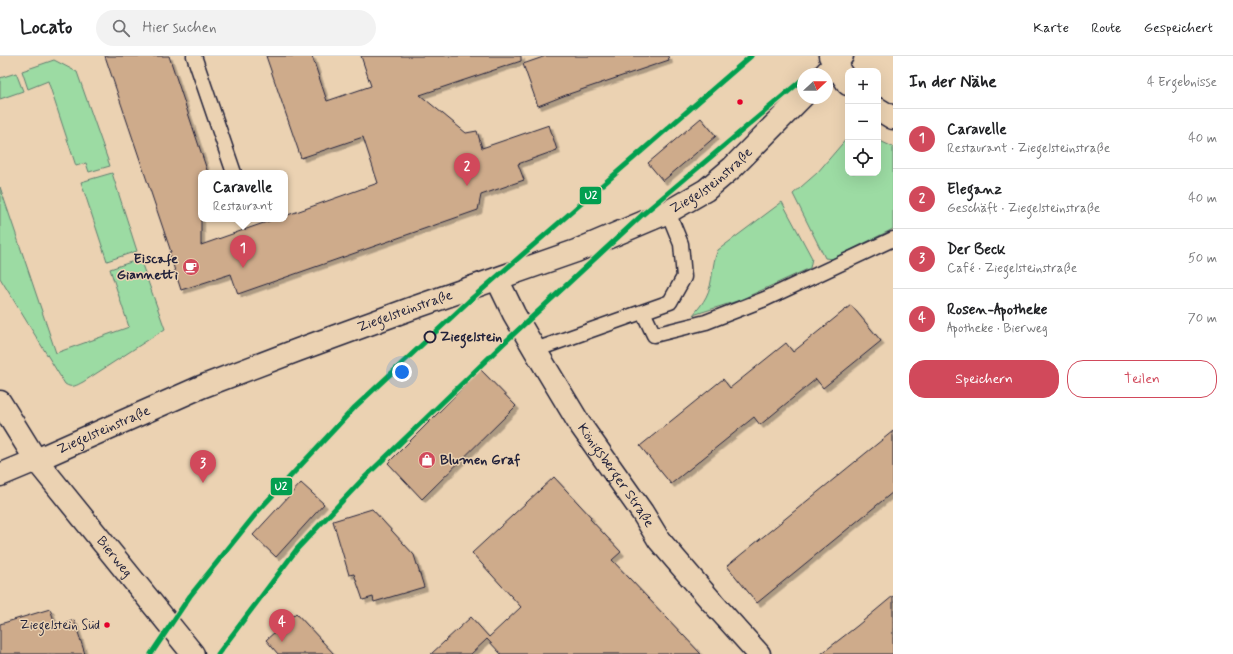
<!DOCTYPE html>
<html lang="de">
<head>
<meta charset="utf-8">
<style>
	:root { --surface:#fff; --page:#f2f2f2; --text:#202124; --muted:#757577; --line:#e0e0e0; --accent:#d1495b }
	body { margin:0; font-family:Mynerve,sans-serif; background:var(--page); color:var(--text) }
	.controls { position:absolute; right:12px; top:12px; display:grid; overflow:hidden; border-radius:8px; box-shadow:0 4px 16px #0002 }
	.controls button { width:36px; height:36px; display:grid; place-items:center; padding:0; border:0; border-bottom:1px solid var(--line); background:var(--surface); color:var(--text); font:20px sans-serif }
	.compass { position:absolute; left:797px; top:12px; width:36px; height:36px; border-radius:50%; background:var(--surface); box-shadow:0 4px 16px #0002; rotate:68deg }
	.you { position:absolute; left:402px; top:316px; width:14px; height:14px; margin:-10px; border:3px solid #fff; border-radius:50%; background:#1a73e8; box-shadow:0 0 0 6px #1a73e833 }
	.badge { display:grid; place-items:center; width:26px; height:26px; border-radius:50%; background:var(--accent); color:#fff; font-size:13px; font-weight:700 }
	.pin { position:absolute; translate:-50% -33px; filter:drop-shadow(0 1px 2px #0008) }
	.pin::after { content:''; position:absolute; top:21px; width:14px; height:12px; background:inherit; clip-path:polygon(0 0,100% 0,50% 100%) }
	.popup { position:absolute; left:198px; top:114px; width:90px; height:52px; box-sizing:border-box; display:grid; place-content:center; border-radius:8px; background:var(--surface); filter:drop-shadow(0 1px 3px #0005); font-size:13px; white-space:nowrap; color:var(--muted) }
	.popup b { font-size:15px; color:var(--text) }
	.popup::after { content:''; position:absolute; left:50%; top:100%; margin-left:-8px; border:8px solid transparent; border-top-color:var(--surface) }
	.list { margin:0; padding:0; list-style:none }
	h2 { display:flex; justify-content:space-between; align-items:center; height:52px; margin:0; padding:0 16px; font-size:17px }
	h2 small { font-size:13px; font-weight:400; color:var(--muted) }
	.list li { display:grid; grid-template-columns:26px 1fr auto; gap:12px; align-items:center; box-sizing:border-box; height:60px; padding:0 16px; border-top:1px solid var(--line) }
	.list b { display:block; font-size:15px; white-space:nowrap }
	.list p { margin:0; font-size:13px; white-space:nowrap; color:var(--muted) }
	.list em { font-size:13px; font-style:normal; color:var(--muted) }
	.actions { display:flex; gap:8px; padding:12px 16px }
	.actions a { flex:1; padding:9px 0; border:1px solid var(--accent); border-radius:16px; text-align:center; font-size:14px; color:var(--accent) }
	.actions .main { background:var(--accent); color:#fff }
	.icon { flex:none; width:22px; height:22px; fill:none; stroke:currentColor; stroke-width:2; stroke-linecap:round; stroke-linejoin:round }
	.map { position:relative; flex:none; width:893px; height:598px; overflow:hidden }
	header { display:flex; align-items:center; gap:24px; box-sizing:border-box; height:56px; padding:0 20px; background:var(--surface); border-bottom:1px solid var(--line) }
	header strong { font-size:19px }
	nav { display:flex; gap:22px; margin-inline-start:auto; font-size:14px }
	.search { width:280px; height:36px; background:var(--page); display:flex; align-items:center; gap:10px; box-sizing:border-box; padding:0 14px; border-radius:22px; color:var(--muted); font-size:15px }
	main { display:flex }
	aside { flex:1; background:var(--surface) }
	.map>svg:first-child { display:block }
	.green { fill:#9cdba3; stroke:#5f7e6f }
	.building { fill:#ceab8b; stroke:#22223b; filter:url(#shadow) }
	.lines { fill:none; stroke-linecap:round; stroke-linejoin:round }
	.service-casing { stroke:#22223b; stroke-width:17 }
	.minor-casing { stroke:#22223b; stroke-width:25 }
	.tertiary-casing { stroke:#22223b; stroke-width:25 }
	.secondary-casing { stroke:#22223b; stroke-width:25 }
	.service { stroke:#ebd2b2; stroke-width:14 }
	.minor { stroke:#ebd2b2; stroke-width:22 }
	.tertiary { stroke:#ebd2b2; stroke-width:22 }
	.secondary { stroke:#ebd2b2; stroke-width:22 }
	.metro-1-casing { stroke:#ebd2b2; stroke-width:8 }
	.metro-1 { stroke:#029f50; stroke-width:5 }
	.bus-dot { fill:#e4002b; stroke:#ebd2b2; stroke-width:1.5 }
	.stop-dot { fill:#ebd2b2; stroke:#22223b; stroke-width:2 }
	.labels { text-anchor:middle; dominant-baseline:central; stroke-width:3; stroke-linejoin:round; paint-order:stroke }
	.bus-label { font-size:13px; fill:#22223b; stroke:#ebd2b2; text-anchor:end }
	.street-label { font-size:14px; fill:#22223b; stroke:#ebd2b2 }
	.poi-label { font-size:14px; font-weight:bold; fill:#22223b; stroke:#ebd2b2; text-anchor:end }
	.stop-label { font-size:14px; font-weight:bold; fill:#22223b; stroke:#ebd2b2; text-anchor:start }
	.line-badge { stroke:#ebd2b2; stroke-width:1.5 }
	.badge-label { font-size:11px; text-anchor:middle; font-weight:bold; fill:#fff }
</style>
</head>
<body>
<header>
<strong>Locato</strong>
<div class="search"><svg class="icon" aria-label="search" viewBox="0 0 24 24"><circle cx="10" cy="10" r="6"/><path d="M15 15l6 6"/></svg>Hier suchen</div>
<nav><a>Karte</a><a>Route</a><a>Gespeichert</a></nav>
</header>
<main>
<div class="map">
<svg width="893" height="598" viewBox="0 0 893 598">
	<defs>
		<filter id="shadow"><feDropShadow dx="3.5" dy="3.5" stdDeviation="0" flood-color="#0004"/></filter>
	</defs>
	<rect width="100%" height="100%" fill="#ebd2b2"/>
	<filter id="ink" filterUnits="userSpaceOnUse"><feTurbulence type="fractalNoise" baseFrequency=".025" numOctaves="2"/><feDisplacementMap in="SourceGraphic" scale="8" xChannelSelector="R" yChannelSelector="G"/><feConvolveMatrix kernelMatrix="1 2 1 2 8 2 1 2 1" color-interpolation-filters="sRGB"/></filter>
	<g filter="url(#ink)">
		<!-- green -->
		<g class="green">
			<polygon points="54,4 77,16 110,110 89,116 86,107 76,110 48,25 28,33 22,15"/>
			<polygon points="16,17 23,35 0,43 0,22"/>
			<polygon points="848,81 848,117 878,117 878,84 893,91 893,173 832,203 825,202 793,138 817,117"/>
			<polygon points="112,117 137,195 107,205 81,126"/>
			<path d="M0,131L56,297L129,271L110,213L140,203L165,273L83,326C77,329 72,333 65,328L0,222Z"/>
			<path d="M782,146L812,202L810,212L740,244L693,259C698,253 703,247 706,241C714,226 711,208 718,194Z"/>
		</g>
		<!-- building -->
		<g class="building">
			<polygon points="105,0 169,0 208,117 201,117 201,189 275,163 285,163 285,160 378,127 363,81 301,102 266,0 312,0 327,45 371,30 361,0 521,0 521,5 420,39 466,77 477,75 482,92 549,69 557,94 518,108 524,124 481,139 478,154 238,238 231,218 181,234 169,196 171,196"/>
			<polygon points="546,0 668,0 669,4 566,39 538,50 523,8"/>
			<polygon points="701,62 716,80 663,125 648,107"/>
			<polygon points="851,249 881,285 823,332 816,323 760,369 754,361 671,428 640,390 723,323 730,332 786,287 793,296"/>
			<polygon points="481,314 516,350 422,443 388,407"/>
			<polygon points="893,375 893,436 757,547 727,510"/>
			<polygon points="554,421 591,461 590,463 621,496 612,504 701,598 501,598 487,583 471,598 431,598 471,561 489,581 521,551 472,497"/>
			<polygon points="301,427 324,448 276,501 253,479"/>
			<polygon points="372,453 414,499 424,531 374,546 373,541 363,544 354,518 349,519 333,465"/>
			<polygon points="893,540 893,598 821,598 857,570"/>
			<polygon points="50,553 56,570 74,564 85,598 0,598 0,568"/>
			<polygon points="296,557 334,598 278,598 266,584"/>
		</g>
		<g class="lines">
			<!-- service casing -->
			<g class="service-casing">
				<g id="service">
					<polyline points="194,0 234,117"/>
					<polyline points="643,256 654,279 706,266 765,243 893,183"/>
					<polyline points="535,294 670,246 684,221 681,188 668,156"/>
				</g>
			</g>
			<!-- minor casing -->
			<g class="minor-casing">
				<g id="minor">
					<polyline points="830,0 848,28"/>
					<polyline points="878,53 893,62"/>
					<path id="s1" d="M497,223L514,258L535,294L579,367L642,456L659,484L713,547L759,598"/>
				</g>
			</g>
			<!-- tertiary casing -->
			<g class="tertiary-casing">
				<g id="tertiary">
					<polyline points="825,18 842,0"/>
					<path id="s2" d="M36,404L201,331L298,294L410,253L576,195L668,156L706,134L733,111L803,40"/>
				</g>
			</g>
			<!-- secondary casing -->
			<g class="secondary-casing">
				<g id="secondary">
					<path id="s3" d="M0,346L36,404L193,598"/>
					<polyline points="0,419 36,404"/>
				</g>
			</g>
			<!-- service -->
			<use href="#service" class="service"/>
			<!-- minor -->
			<use href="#minor" class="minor"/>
			<!-- tertiary -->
			<use href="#tertiary" class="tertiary"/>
			<!-- secondary -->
			<use href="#secondary" class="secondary"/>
			<!-- metro-1 casing -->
			<g class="metro-1-casing">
				<g id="metro-1">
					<polyline points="151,598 190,540 259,454 355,351 469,245 751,0"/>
					<polyline points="218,598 297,493 363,423 504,287 642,159 803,23"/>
				</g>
			</g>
			<!-- metro-1 -->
			<use href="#metro-1" class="metro-1"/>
		</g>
	</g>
	<!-- icons -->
	<defs>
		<g id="cafe-disc" transform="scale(0.9)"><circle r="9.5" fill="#d1495b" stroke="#ebd2b2"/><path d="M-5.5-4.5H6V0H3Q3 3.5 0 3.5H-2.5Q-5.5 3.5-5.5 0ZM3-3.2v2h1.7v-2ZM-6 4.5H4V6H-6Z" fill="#fff"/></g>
		<g id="shop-disc" transform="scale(0.9)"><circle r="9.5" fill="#d1495b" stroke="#ebd2b2"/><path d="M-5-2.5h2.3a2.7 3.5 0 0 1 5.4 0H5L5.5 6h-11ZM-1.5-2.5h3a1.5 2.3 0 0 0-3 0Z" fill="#fff"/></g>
	</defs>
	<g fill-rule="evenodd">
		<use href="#cafe-disc" x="191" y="211"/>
		<use href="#shop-disc" x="427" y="404"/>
	</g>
	<!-- markers -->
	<g class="bus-dot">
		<circle cx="740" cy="46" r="3.5"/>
		<circle cx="107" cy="569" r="3.5"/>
	</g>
	<circle class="stop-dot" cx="430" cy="281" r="5.5"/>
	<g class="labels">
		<!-- bus labels -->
		<g class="bus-label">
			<text x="100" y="569">Ziegelstein Süd</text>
		</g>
		<!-- street labels -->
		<g class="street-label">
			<text stroke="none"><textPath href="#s2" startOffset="733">Ziegelsteinstraße</textPath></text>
			<text stroke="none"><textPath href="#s2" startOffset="398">Ziegelsteinstraße</textPath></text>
			<text stroke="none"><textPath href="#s2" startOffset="74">Ziegelsteinstraße</textPath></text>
			<text stroke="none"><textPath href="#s1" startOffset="230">Königsberger Straße</textPath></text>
			<text stroke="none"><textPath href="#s3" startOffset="193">Bierweg</textPath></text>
		</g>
		<!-- poi labels -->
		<g class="poi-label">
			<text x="178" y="203">Eiscafe<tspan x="178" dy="16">Giannetti</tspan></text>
			<text x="440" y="404" text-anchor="start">Blumen Graf</text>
		</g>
		<!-- stop labels -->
		<g class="stop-label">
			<text x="440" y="281">Ziegelstein</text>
		</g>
	</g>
	<g class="line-badge">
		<rect x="579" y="130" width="23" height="19" rx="4" fill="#029f50"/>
		<rect x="270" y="421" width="23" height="19" rx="4" fill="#029f50"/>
	</g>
	<g class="badge-label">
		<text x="591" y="143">U2</text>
		<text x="281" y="434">U2</text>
	</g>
</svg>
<div class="controls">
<button>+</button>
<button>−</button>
<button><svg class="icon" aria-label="locate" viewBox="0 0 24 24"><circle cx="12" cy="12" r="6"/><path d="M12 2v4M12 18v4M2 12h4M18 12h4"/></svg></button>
</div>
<svg class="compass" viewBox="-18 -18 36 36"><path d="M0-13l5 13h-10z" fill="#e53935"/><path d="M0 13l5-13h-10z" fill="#757577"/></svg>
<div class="you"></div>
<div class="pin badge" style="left:243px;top:212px">1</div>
<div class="popup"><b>Caravelle</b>Restaurant</div>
<div class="pin badge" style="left:467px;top:130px">2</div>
<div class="pin badge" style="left:203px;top:427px">3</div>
<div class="pin badge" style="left:282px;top:586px">4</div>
</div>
<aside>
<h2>In der Nähe<small>4 Ergebnisse</small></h2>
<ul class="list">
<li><span class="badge">1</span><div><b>Caravelle</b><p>Restaurant · Ziegelsteinstraße</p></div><em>40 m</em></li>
<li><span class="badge">2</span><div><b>Eleganz</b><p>Geschäft · Ziegelsteinstraße</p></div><em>40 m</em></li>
<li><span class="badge">3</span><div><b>Der Beck</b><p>Café · Ziegelsteinstraße</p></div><em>50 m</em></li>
<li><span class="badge">4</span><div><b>Rosen-Apotheke</b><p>Apotheke · Bierweg</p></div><em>70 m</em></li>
</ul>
<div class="actions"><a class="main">Speichern</a><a>Teilen</a></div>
</aside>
</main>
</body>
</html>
